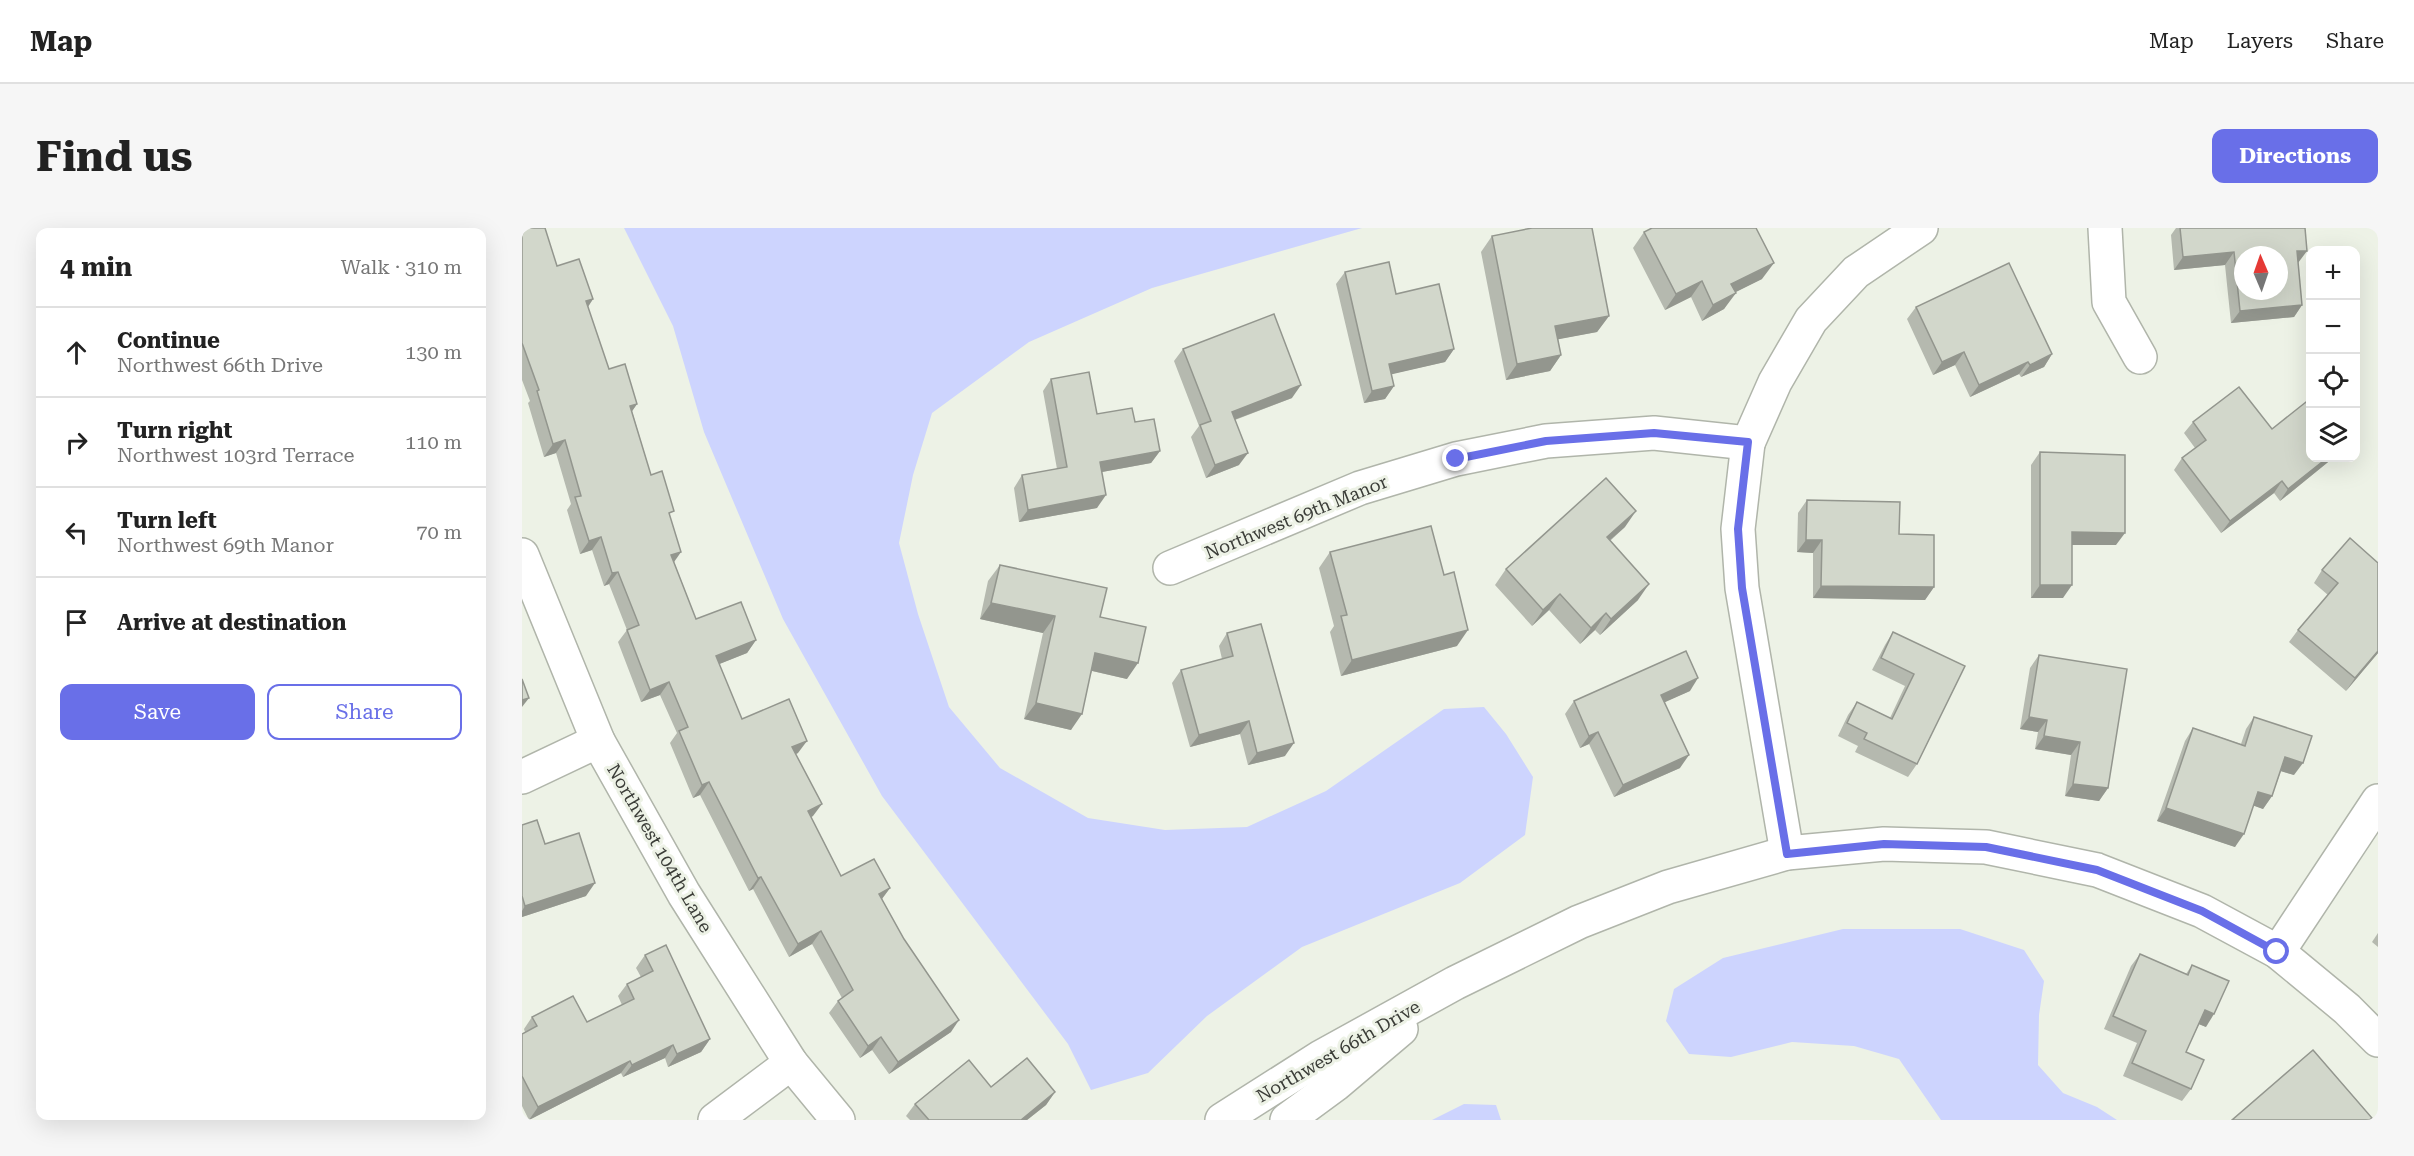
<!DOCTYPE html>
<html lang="en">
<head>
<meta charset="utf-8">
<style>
	:root { --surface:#fff; --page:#f6f6f6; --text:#222; --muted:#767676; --line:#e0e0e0; --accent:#696fe8 }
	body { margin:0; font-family:"Roboto Serif",serif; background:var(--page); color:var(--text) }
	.controls { position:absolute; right:18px; top:18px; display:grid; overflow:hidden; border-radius:12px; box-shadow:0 6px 24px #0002 }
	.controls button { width:54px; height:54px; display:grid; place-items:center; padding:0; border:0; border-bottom:2px solid var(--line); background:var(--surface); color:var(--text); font:30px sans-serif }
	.compass { position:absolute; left:1712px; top:18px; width:54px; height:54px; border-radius:50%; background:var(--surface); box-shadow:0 6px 24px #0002; rotate:358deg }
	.stop { position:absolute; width:18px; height:18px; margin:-14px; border:4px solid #696fe8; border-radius:50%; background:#fff }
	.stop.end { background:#696fe8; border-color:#fff; box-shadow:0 2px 6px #0008 }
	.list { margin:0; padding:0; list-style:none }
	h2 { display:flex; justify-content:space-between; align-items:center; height:78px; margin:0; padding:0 24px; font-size:26px }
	h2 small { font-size:20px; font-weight:400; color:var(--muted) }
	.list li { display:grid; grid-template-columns:39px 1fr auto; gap:18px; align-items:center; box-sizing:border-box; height:90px; padding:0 24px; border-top:2px solid var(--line) }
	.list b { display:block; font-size:22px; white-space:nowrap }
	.list p { margin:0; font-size:20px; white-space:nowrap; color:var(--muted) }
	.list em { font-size:20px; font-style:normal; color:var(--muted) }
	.actions { display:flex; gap:12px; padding:18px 24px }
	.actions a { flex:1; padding:14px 0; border:2px solid var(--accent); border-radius:12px; text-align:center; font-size:21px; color:var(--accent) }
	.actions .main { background:var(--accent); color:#fff }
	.icon { flex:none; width:33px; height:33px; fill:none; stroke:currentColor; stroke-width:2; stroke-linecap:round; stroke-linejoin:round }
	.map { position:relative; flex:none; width:1856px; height:892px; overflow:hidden; border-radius:12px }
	header { display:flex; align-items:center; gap:36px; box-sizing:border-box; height:84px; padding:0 30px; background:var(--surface); border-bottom:2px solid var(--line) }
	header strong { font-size:28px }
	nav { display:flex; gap:33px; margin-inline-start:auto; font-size:21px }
	.intro { display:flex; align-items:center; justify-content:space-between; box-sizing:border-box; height:144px; padding:0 36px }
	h1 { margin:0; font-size:42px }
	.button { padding:15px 27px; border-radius:12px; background:var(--accent); color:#fff; font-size:21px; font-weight:700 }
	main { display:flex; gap:36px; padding:0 36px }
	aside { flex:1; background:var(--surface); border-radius:12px; box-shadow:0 6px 24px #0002 }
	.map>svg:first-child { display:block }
	.water { fill:#cdd4fe }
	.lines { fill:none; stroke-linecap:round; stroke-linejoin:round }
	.minor-casing { stroke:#b0b5aa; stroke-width:36 }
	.minor { stroke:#fff; stroke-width:33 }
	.wall { fill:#b5b9af }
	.shaded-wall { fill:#93968e }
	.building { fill:#d2d7cb; stroke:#93968e; stroke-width:1.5; fill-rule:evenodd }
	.route { stroke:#696fe8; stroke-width:8 }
	.labels { text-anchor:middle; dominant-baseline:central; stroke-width:6; stroke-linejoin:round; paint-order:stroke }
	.street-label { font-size:18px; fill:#3b3d38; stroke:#edf2e6 }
</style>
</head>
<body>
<header>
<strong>Map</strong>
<nav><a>Map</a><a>Layers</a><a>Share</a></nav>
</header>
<div class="intro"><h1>Find us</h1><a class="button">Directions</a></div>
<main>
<aside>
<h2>4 min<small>Walk · 310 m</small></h2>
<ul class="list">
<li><svg class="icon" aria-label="ahead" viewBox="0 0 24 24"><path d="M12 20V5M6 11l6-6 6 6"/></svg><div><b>Continue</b><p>Northwest 66th Drive</p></div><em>130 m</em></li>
<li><svg class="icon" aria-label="right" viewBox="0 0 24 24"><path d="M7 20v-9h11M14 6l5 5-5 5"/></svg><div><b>Turn right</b><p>Northwest 103rd Terrace</p></div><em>110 m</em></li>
<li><svg class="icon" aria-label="left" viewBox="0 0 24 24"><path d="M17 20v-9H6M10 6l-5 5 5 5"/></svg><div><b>Turn left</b><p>Northwest 69th Manor</p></div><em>70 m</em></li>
<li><svg class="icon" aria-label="arrive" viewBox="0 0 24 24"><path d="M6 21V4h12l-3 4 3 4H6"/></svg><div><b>Arrive at destination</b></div></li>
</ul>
<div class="actions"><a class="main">Save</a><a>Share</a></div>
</aside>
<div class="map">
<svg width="1856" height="892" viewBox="0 0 1856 892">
	<rect width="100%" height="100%" fill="#edf2e6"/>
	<!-- water -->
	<g class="water">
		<polygon points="102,0 840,0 630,60 507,114 410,185 391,247 377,315 396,386 427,479 478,540 566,590 643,602 725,599 804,563 922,481 962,479 984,506 1011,549 1003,607 938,655 780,719 685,788 626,845 569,862 546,816 360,568 261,391 182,204 151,98"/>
		<polygon points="1321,701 1438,701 1502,722 1522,753 1517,787 1516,837 1541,865 1575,879 1595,892 1419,892 1377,831 1332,818 1270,814 1209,829 1167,826 1144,793 1152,761 1201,730"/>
		<polygon points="942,876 974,877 979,892 910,892"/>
	</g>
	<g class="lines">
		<!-- minor casing -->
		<g class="minor-casing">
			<g id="minor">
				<polyline points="1583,0 1587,74 1618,129"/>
				<polyline points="1226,215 1216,301 1220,360 1265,625"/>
				<polyline points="0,327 76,513 162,666 269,835 316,892"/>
				<polyline points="648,340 838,260 934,231 1024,213 1132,205 1226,215 1253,154 1289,92 1334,44 1399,0"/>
				<polyline points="0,549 76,513"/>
				<polyline points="1756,724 1856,573"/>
				<polyline points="193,892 269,835"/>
				<polyline points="700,892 799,829 933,755 1057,694 1146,659 1265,625 1362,616 1464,619 1575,642 1680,683 1756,724 1825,781 1856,812"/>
				<polyline points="765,892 814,856 879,801"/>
			</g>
		</g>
		<!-- minor -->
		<use href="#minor" class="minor"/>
	</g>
	<!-- wall -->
	<g class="wall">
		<polygon points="0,0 35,38 71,71 66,79 87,141 115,176 110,183 129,247 148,289 152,334 174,391 234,412 225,425 197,436 220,491 276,525 274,526 291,588 289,589 319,648 368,660 360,671 429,804 367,846 350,822 338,830 307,785 316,773 320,770 290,716 267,729 231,661 227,663 178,567 171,570 148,515 155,505 138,467 119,474 96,414 105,402 87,356 82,358 70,322 58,326 45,282 49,276 34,225 22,229 6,175 8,173 0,152"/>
		<polygon points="1654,0 1783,0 1776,35 1780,77 1772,89 1709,95 1703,37 1652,42 1649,7"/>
		<polygon points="1122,4 1240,51 1213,64 1202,81 1180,93 1169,69 1143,82 1111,20"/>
		<polygon points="970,8 1087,88 1075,104 1036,111 1039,127 1028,143 984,152 959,24"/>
		<polygon points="823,44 874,66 932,121 923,134 869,146 872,158 863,171 842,175 814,56"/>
		<polygon points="1394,79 1530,126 1522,139 1499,149 1497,146 1448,169 1433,137 1411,147 1385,91"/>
		<polygon points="661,121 770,170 713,192 717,237 684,250 669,209 677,198 652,133"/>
		<polygon points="529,151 575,186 613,194 638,223 629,235 580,244 575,280 497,294 492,260 500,247 535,241 521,163"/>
		<polygon points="1671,194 1750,201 1788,230 1811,230 1758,273 1752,265 1699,305 1652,242 1660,230 1673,220 1662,205"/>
		<polygon points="1518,224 1594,317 1550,317 1541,370 1509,370 1509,237"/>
		<polygon points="1285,272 1377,306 1412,359 1403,372 1291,370 1291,325 1275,324 1276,285"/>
		<polygon points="1103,299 1088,313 1116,372 1078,407 1073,402 1058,416 1027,382 1010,398 973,357 984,341"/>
		<polygon points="808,324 922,347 935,418 819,448 808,404 812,398 797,340"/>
		<polygon points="1856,335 1856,425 1824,463 1767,414 1776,402 1806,367 1792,355 1800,342"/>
		<polygon points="478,337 578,389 605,451 570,443 549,502 502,491 521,405 458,391 466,353"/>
		<polygon points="1371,404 1443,438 1395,536 1386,549 1333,524 1336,518 1316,508 1326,487 1335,474 1368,490 1383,458 1350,442 1363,417"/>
		<polygon points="705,405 763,528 726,537 718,506 668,519 650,455 659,442 700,431 697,418"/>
		<polygon points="1517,427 1586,560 1577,573 1543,568 1549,527 1513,521 1516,504 1498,501 1508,440"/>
		<polygon points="1168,463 1142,474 1158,540 1092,569 1067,516 1058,520 1043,486 1052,473"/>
		<polygon points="1732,489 1772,547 1759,543 1750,568 1741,581 1731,577 1713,619 1635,593 1663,513 1671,500 1719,516 1724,501"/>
		<polygon points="0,597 23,616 64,668 0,689"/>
		<polygon points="1856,705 1856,719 1850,714"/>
		<polygon points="1618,726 1664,746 1670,737 1684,799 1677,796 1664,824 1669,861 1660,873 1601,848 1615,815 1582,801 1609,738"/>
		<polygon points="123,727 188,811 179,824 146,839 143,830 101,849 99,845 7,892 0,878 0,806 3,804 2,801 10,789 65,794 100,777 96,768 105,756 119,749 114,740"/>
		<polygon points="533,864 524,877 505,892 388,892 384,888 393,876"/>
	</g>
	<!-- shaded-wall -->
	<g class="shaded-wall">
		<polygon points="1775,23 1785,23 1776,35"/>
		<polygon points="1712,24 1703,37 1652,42 1661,29"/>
		<polygon points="1252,35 1240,51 1198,72 1209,56"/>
		<polygon points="1180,53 1169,69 1143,82 1154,66"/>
		<polygon points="1214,65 1202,81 1180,93 1191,77"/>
		<polygon points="71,71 63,83 64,73"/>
		<polygon points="1780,77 1772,89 1709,95 1718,83"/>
		<polygon points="1087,88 1075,104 1022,114 1033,98"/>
		<polygon points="932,121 923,134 858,149 867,136"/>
		<polygon points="1442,124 1433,137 1411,147 1420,134"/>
		<polygon points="1530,126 1522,139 1499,149 1508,137"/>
		<polygon points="1039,127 1028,143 984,152 995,136"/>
		<polygon points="1506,134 1497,146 1448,169 1457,157"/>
		<polygon points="779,157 770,170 701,196 710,184"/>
		<polygon points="872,158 863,171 842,175 850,163"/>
		<polygon points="115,176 106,189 108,178"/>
		<polygon points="43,212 34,225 22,229 31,216"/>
		<polygon points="638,223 629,235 569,246 578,234"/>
		<polygon points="726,225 717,237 684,250 693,237"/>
		<polygon points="1805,230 1811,230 1758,273 1766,261"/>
		<polygon points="1760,253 1752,265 1699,305 1708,293"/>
		<polygon points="584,267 575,280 497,294 506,282"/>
		<polygon points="1114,283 1103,299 1073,325 1085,309"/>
		<polygon points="1550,304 1603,305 1594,317 1541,317"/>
		<polygon points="79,309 70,322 58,326 67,313"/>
		<polygon points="1284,312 1300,312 1291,325 1275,324"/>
		<polygon points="159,324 150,337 149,327"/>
		<polygon points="96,344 87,356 82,358 90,345"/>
		<polygon points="1127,356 1116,372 1078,407 1089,391"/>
		<polygon points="1518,357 1550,357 1541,370 1509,370"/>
		<polygon points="1299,358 1412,359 1403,372 1291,370"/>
		<polygon points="1038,366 1027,382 1010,398 1021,382"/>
		<polygon points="469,375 533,388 521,405 458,391"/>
		<polygon points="1084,385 1073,402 1058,416 1069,400"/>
		<polygon points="946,402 935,418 819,448 830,432"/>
		<polygon points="234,412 225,425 185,441 194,428"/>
		<polygon points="1856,423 1856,425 1824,463 1833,450"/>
		<polygon points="573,425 616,435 605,451 562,441"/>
		<polygon points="1176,450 1168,463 1130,480 1139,467"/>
		<polygon points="147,454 138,467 119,474 128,462"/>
		<polygon points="7,470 0,479 0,472"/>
		<polygon points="514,475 560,486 549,502 502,491"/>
		<polygon points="1507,489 1525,492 1516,504 1498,501"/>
		<polygon points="727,493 718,506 668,519 677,507"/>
		<polygon points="1076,504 1067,516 1058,520 1067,508"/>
		<polygon points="1522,508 1558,514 1549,527 1513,521"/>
		<polygon points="285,513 276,525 262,531 270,519"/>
		<polygon points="772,515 763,528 726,537 735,525"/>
		<polygon points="1167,527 1158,540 1092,569 1101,557"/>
		<polygon points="1763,529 1781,535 1772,547 1755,542"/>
		<polygon points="187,554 178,567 171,570 180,557"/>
		<polygon points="1551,556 1586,560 1577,573 1543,568"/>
		<polygon points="1736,564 1750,568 1741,581 1727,576"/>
		<polygon points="300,576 291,588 277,595 286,583"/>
		<polygon points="1644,580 1722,606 1713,619 1635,593"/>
		<polygon points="239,649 231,661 227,663 236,650"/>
		<polygon points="73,655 64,668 0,689 0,683 3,678"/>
		<polygon points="368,660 359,672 357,666"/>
		<polygon points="299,703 290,716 267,729 276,716"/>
		<polygon points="1683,782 1692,786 1684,799 1674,795"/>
		<polygon points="437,792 429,804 367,846 376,834"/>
		<polygon points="359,809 350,822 338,830 346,818"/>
		<polygon points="188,811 179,824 146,839 155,826"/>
		<polygon points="151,817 143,830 101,849 110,837"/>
		<polygon points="108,833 99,845 7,892 16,879"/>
		<polygon points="533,864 524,877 505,892 499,892"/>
	</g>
	<!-- building -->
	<g class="building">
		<polygon points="0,0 23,0 35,38 57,31 71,71 64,73 87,141 103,136 115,176 108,178 129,247 140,243 152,283 147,285 159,324 149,327 174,391 219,374 234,412 194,428 220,491 267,471 285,513 270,519 300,576 286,583 319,648 352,631 368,660 357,666 382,711 437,792 376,834 359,809 346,818 316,773 331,762 299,703 276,716 239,649 236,650 187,554 180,557 157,503 166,499 147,454 128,462 105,402 117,397 96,344 90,345 79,309 67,313 53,269 59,268 43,212 31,216 15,163 17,162 0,115"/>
		<polygon points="1010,0 1070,0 1087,88 1033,98 1039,127 995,136 970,8"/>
		<polygon points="1130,0 1234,0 1252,35 1209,56 1214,65 1191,77 1180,53 1154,66 1122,4"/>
		<path d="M1658,0H1783L1785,23H1775L1780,77L1718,83L1712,24L1661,29ZM1721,27H1757V63H1721Z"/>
		<polygon points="867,34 874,66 917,56 932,121 867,136 872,158 850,163 823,44"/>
		<polygon points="1487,35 1530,126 1508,137 1506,134 1457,157 1442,124 1420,134 1394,79"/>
		<polygon points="752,86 779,157 710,184 726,225 693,237 678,197 689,193 661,121"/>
		<polygon points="567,144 575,186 610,180 613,194 632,191 638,223 578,234 584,267 506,282 500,247 545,239 529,151"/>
		<polygon points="1717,159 1750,201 1784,174 1788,180 1788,230 1805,230 1766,261 1760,253 1708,293 1660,230 1684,212 1671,194"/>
		<polygon points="1518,224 1603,227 1603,305 1550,304 1550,357 1518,357"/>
		<polygon points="1084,250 1114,283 1085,309 1127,356 1089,391 1084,385 1069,400 1038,366 1021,382 984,341"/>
		<polygon points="1285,272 1378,274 1377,306 1412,307 1412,359 1299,358 1300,312 1284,312"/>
		<polygon points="909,298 922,347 932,344 946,402 830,432 819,388 825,387 808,324"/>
		<polygon points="1828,310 1856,335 1856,423 1833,450 1776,402 1816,355 1800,342"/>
		<polygon points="478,337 585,360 578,389 624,399 616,435 573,425 560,486 514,475 533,388 469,375"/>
		<polygon points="739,396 772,515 735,525 727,493 677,507 659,442 711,428 705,405"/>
		<polygon points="1371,404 1443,438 1395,536 1342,511 1345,505 1325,495 1335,474 1370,491 1392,446 1359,430"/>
		<polygon points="1164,423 1176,450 1139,467 1167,527 1101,557 1076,504 1067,508 1052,473"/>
		<polygon points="1517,427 1605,441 1586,560 1551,556 1558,514 1522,508 1525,492 1507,489"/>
		<polygon points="0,451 7,470 0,472"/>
		<polygon points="1732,489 1790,508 1781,535 1763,529 1750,568 1736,564 1722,606 1644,580 1671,500 1723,518"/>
		<polygon points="15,592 23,616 57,605 73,655 3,678 0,668 0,597"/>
		<polygon points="144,717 188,811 155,826 151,817 110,837 108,833 16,879 0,848 0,806 15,798 10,789 51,768 65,794 112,771 105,756 131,743 123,727"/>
		<polygon points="1618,726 1666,747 1670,737 1707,753 1692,786 1683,782 1664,824 1682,832 1669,861 1610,835 1624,803 1591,788"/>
		<polygon points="1791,822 1850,890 1847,892 1710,892"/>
		<polygon points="505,830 533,864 499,892 407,892 393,876 447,832 469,859"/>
	</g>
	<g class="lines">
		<!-- route -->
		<polyline class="route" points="934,231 1024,213 1132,205 1226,214 1216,301 1220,360 1265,626 1362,616 1464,619 1575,642 1680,683 1755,724"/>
	</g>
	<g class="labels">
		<!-- street labels -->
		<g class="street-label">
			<text transform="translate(774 289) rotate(-22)">Northwest 69th Manor</text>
			<text transform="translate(138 620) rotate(60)">Northwest 104th Lane</text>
			<text transform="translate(816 823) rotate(-30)">Northwest 66th Drive</text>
		</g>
	</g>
</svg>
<div class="controls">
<button>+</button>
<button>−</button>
<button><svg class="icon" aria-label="locate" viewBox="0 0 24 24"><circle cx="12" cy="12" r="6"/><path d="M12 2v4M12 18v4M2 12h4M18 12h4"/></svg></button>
<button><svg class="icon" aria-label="layers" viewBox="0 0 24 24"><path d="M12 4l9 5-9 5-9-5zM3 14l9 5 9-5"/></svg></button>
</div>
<svg class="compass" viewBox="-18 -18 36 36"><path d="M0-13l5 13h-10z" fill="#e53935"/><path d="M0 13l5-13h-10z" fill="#767676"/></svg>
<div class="stop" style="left:1755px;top:724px"></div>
<div class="stop end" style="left:934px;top:231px"></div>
</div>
</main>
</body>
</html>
